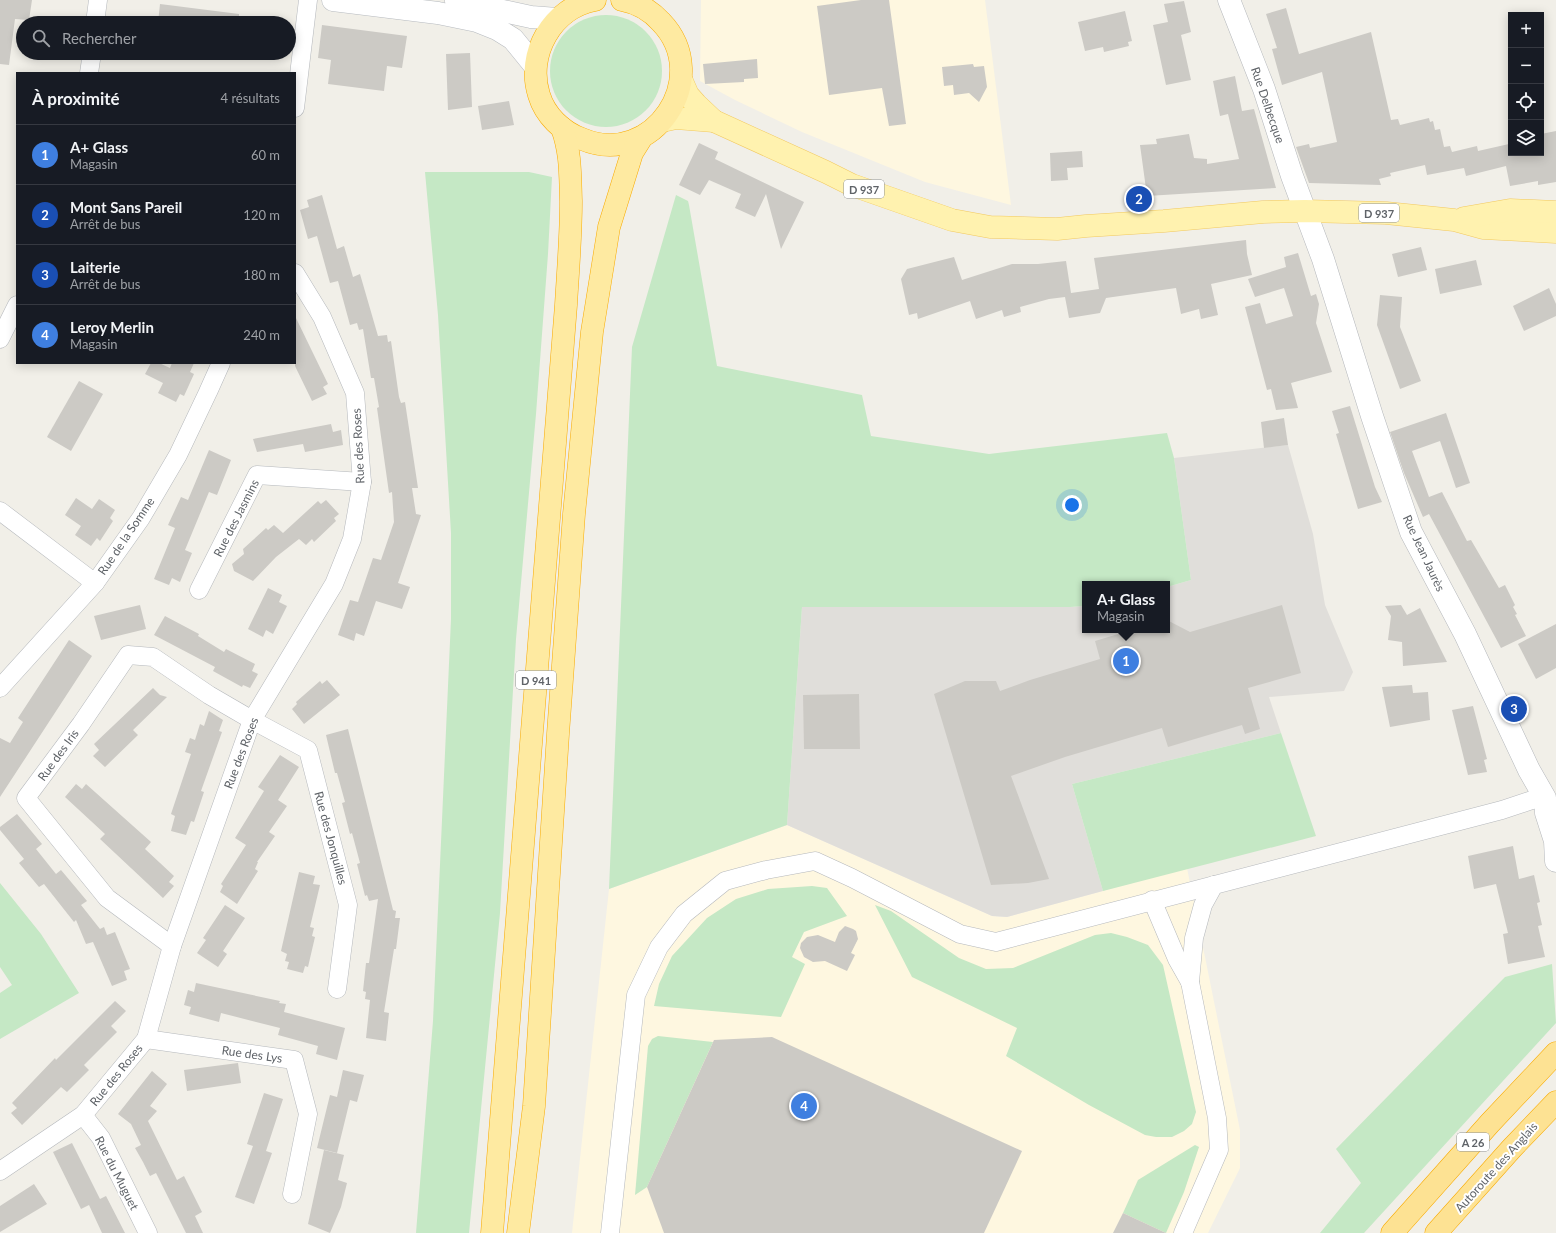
<!DOCTYPE html>
<html lang="fr">
<head>
<meta charset="utf-8">
<style>
	:root { --surface:#171b24; --page:#242831; --text:#f1f3f6; --muted:#9ea1a6; --line:#363941; --accent:#8c9099 }
	body { margin:0; font-family:Lato,sans-serif; background:var(--page); color:var(--text) }
	.controls { position:absolute; right:12px; top:12px; display:grid; overflow:hidden; border-radius:0px; box-shadow:0 2px 10px #0003 }
	.controls button { width:36px; height:36px; display:grid; place-items:center; padding:0; border:0; border-bottom:1px solid var(--line); background:var(--surface); color:var(--text); font:20px sans-serif }
	.you { position:absolute; left:1072px; top:505px; width:14px; height:14px; margin:-10px; border:3px solid #fff; border-radius:50%; background:#1a73e8; box-shadow:0 0 0 6px #1a73e833 }
	.badge { display:grid; place-items:center; width:26px; height:26px; border-radius:50%; background:var(--accent); color:#fff; font-size:13px; font-weight:700 }
	.pin { position:absolute; translate:-50% -50%; border:2px solid #fff; box-shadow:0 1px 4px #0006 }
	.popup { position:absolute; left:1082px; top:581px; width:88px; height:52px; box-sizing:border-box; display:grid; place-content:center; border-radius:0px; background:var(--surface); filter:drop-shadow(0 1px 3px #0005); font-size:13px; white-space:nowrap; color:var(--muted) }
	.popup b { font-size:15px; color:var(--text) }
	.popup::after { content:''; position:absolute; left:50%; top:100%; margin-left:-8px; border:8px solid transparent; border-top-color:var(--surface) }
	.list { margin:0; padding:0; list-style:none }
	h2 { display:flex; justify-content:space-between; align-items:center; height:52px; margin:0; padding:0 16px; font-size:17px }
	h2 small { font-size:13px; font-weight:400; color:var(--muted) }
	.list li { display:grid; grid-template-columns:26px 1fr auto; gap:12px; align-items:center; box-sizing:border-box; height:60px; padding:0 16px; border-top:1px solid var(--line) }
	.list b { display:block; font-size:15px; white-space:nowrap }
	.list p { margin:0; font-size:13px; white-space:nowrap; color:var(--muted) }
	.list em { font-size:13px; font-style:normal; color:var(--muted) }
	.icon { flex:none; width:22px; height:22px; fill:none; stroke:currentColor; stroke-width:2; stroke-linecap:round; stroke-linejoin:round }
	.map { position:relative; flex:none; width:1556px; height:1233px; overflow:hidden }
	.search { position:absolute; background:var(--surface); box-shadow:0 2px 10px #0003; left:16px; top:16px; width:280px; height:44px; display:flex; align-items:center; gap:10px; box-sizing:border-box; padding:0 14px; border-radius:22px; color:var(--muted); font-size:15px }
	.panel { position:absolute; background:var(--surface); box-shadow:0 2px 10px #0003; left:16px; top:72px; width:280px; height:292px; border-radius:0px }
	.map>svg:first-child { display:block }
	.commercial { fill:#fef7e0 }
	.industrial { fill:#e0deda }
	.green { fill:#c5e8c5 }
	.building { fill:#cccac5 }
	.lines { fill:none; stroke-linecap:round; stroke-linejoin:round }
	.minor-casing { stroke:#b5b8bc; stroke-width:19 }
	.tertiary-casing { stroke:#b5b8bc; stroke-width:23 }
	.secondary-casing { stroke:#b6babf; stroke-width:23 }
	.primary-casing { stroke:#f2c960; stroke-width:23 }
	.trunk-casing { stroke:#f9ab00; stroke-width:23 }
	.motorway-casing { stroke:#f9ab00; stroke-width:23 }
	.minor { stroke:#fff; stroke-width:18 }
	.tertiary { stroke:#fff; stroke-width:22 }
	.secondary { stroke:#fff; stroke-width:22 }
	.primary { stroke:#fff2af; stroke-width:22 }
	.trunk { stroke:#feeaa1; stroke-width:22 }
	.motorway { stroke:#fde293; stroke-width:22 }
	.labels { text-anchor:middle; dominant-baseline:central; stroke-width:4; stroke-linejoin:round; paint-order:stroke }
	.shield { fill:#fff; stroke:#8f9295; stroke-width:1 }
	.shield-label { font-size:11px; font-weight:bold; fill:#5f6368 }
	.street-label { font-size:12px; fill:#5f6368; stroke:#fff }
</style>
</head>
<body>
<div class="map">
<svg width="1556" height="1233" viewBox="0 0 1556 1233">
	<rect width="100%" height="100%" fill="#f1efe8"/>
	<!-- commercial -->
	<g class="commercial">
		<polygon points="701,0 985,0 1011,205 925,182 802,132 735,100 700,81"/>
		<polygon points="787,825 992,916 1007,917 1187,868 1240,1130 1240,1168 1208,1233 572,1233 609,889"/>
	</g>
	<!-- industrial -->
	<polygon class="industrial" points="1288,445 1313,534 1325,605 1353,672 1344,691 1269,697 1281,733 1072,784 1103,891 1007,917 992,916 787,825 802,607 1070,607 1085,606 1085,630 1167,630 1167,587 1191,580 1174,458"/>
	<!-- green -->
	<g class="green">
		<circle cx="606" cy="71" r="56"/>
		<polygon points="425,172 529,172 552,177 548,254 536,414 516,639 500,913 469,1233 416,1233 433,1021 451,619 451,533 438,315"/>
		<polygon points="676,195 688,201 689,205 717,366 862,395 871,436 989,454 1167,433 1174,458 1191,580 1167,587 1167,584 1085,584 1085,606 1070,607 802,607 787,825 609,889 632,347"/>
		<polygon points="1281,733 1316,836 1103,891 1072,784"/>
		<polygon points="0,883 41,934 79,993 0,1039 0,993 12,985 0,967"/>
		<polygon points="812,886 827,888 847,916 804,932 792,957 805,964 781,1017 654,1006 659,984 672,956 707,918 736,899 768,889"/>
		<polygon points="875,905 891,911 959,958 986,969 1013,968 1095,935 1111,933 1127,937 1148,945 1163,965 1196,1112 1192,1124 1184,1131 1172,1137 1156,1137 1145,1135 1089,1105 1006,1056 1017,1028 912,977"/>
		<polygon points="1552,964 1556,1023 1364,1233 1320,1233 1361,1183 1336,1149 1505,977"/>
		<polygon points="658,1036 713,1042 647,1187 635,1195 648,1046 652,1039"/>
		<polygon points="1195,1145 1199,1147 1184,1192 1166,1233 1123,1213 1138,1180"/>
	</g>
	<!-- building -->
	<g class="building">
		<polygon points="0,0 32,0 29,20 15,19 9,65 0,64"/>
		<polygon points="861,0 889,0 906,124 889,126 882,88 829,95 817,6"/>
		<polygon points="1184,1 1191,32 1181,35 1191,80 1166,85 1153,25 1168,22 1164,4"/>
		<polygon points="160,4 239,14 239,23 158,23"/>
		<polygon points="1286,8 1299,54 1371,32 1391,120 1398,119 1400,125 1429,118 1430,122 1433,121 1435,130 1440,129 1444,147 1450,146 1452,152 1477,146 1478,151 1509,144 1511,153 1541,153 1541,134 1556,131 1556,182 1538,185 1538,181 1510,186 1506,166 1466,176 1464,168 1427,175 1425,165 1390,173 1391,176 1379,179 1381,185 1309,183 1296,147 1309,144 1310,148 1337,142 1322,72 1282,85 1272,49 1277,48 1266,14"/>
		<polygon points="1125,11 1132,41 1128,42 1129,46 1104,52 1103,47 1085,51 1078,22"/>
		<polygon points="322,25 407,36 402,68 387,66 384,91 328,84 331,60 318,58"/>
		<polygon points="470,53 472,107 448,110 446,54"/>
		<polygon points="757,59 758,78 744,79 744,82 705,84 703,64"/>
		<polygon points="973,64 974,67 984,66 987,87 979,102 969,93 954,95 953,85 944,86 942,67"/>
		<polygon points="1235,76 1242,111 1254,109 1276,188 1147,196 1140,145 1157,144 1156,139 1189,134 1194,158 1207,159 1207,164 1239,159 1228,114 1220,116 1213,81"/>
		<polygon points="509,101 514,125 482,130 478,106"/>
		<polygon points="699,143 718,152 715,159 804,202 781,249 766,194 755,217 735,208 741,194 709,180 700,195 679,185"/>
		<polygon points="1082,151 1083,167 1067,168 1068,180 1051,181 1050,153"/>
		<polygon points="322,195 337,249 344,246 353,277 360,274 378,336 387,335 388,342 391,341 399,397 401,403 405,402 418,488 412,488 416,514 421,515 398,583 410,587 402,609 376,601 364,636 356,633 354,641 338,635 350,600 358,602 373,558 381,560 394,522 392,492 389,493 377,408 379,407 374,378 371,378 363,329 359,330 357,323 350,325 338,281 330,283 317,236 308,239 300,210 309,207 307,200"/>
		<polygon points="1246,240 1247,254 1252,275 1211,284 1218,315 1201,319 1199,309 1181,314 1176,288 1106,298 1100,313 1069,318 1065,297 1049,299 1020,307 1021,312 1004,317 1002,310 976,319 970,301 918,319 917,313 909,315 901,279 907,269 954,257 962,280 1012,264 1038,264 1066,261 1071,293 1099,289 1094,258"/>
		<polygon points="1421,247 1427,270 1398,277 1392,254"/>
		<polygon points="1298,253 1311,296 1316,294 1319,304 1316,323 1332,372 1291,383 1298,408 1276,410 1271,389 1267,390 1245,307 1260,303 1266,324 1293,316 1284,288 1255,297 1248,279 1286,267 1284,257"/>
		<polygon points="1476,260 1482,285 1440,294 1435,269"/>
		<polygon points="1549,288 1556,304 1556,316 1524,331 1513,306"/>
		<polygon points="1380,295 1402,297 1400,327 1421,381 1400,389 1377,325"/>
		<polygon points="295,316 328,384 323,387 327,394 312,401 295,366"/>
		<polygon points="151,363 159,363 170,368 172,363 194,363 190,372 194,374 184,396 180,394 176,402 158,393 163,383 145,374"/>
		<polygon points="79,381 103,394 71,451 47,437"/>
		<polygon points="1350,406 1375,487 1382,502 1358,509 1336,434 1339,433 1332,411"/>
		<polygon points="1446,413 1470,483 1456,488 1440,441 1412,451 1429,497 1442,492 1467,541 1471,540 1499,588 1505,585 1515,605 1513,607 1517,614 1515,615 1526,636 1501,648 1429,514 1423,517 1404,473 1390,432"/>
		<polygon points="1284,418 1288,445 1264,448 1261,422"/>
		<polygon points="331,424 333,432 341,430 343,445 305,452 303,444 257,452 253,439"/>
		<polygon points="209,450 231,460 217,495 209,492 185,550 192,553 180,582 172,578 169,585 154,579 175,528 168,525 181,497 188,500"/>
		<polygon points="76,498 92,509 99,499 115,510 110,518 113,521 100,541 97,538 91,546 75,535 81,526 65,515"/>
		<polygon points="326,500 339,514 334,518 336,521 314,542 312,539 306,545 299,539 276,557 253,581 234,571 232,564 244,554 243,549 266,528 268,530 274,525 283,533 318,501 321,504"/>
		<polygon points="268,588 282,595 279,602 287,606 273,634 266,630 263,637 248,629"/>
		<polygon points="140,605 146,629 101,640 94,616"/>
		<polygon points="1282,605 1301,673 1248,688 1260,729 1245,734 1242,725 1168,747 1162,728 1065,757 1011,776 1049,879 1028,883 991,885 934,694 965,681 996,681 1000,691 1030,680 1100,659 1095,641 1125,632 1130,634 1140,630 1167,630 1167,620 1190,632"/>
		<polygon points="1401,605 1407,615 1420,608 1447,662 1403,666 1402,642 1388,640 1391,616 1385,606"/>
		<polygon points="165,616 199,634 198,636 224,652 226,649 255,664 252,671 258,674 250,688 243,685 242,687 213,671 215,667 154,635"/>
		<polygon points="1556,624 1556,668 1536,679 1518,644"/>
		<polygon points="69,640 92,656 0,797 0,738 10,743 23,722 18,718"/>
		<polygon points="327,680 340,695 304,724 292,709 297,704 296,702 320,681 322,684"/>
		<polygon points="1412,685 1413,693 1428,692 1430,720 1390,727 1382,687"/>
		<polygon points="153,688 160,695 167,697 133,730 138,735 105,767 93,756 99,750 94,744"/>
		<polygon points="859,694 860,749 804,749 803,695"/>
		<polygon points="1473,706 1487,759 1484,760 1487,772 1468,775 1452,710"/>
		<polygon points="209,711 223,720 219,731 222,732 201,791 204,792 194,822 191,821 186,835 171,831 175,816 171,814 191,754 185,752 190,738 195,740 200,724 204,726"/>
		<polygon points="348,729 393,910 396,911 395,918 400,918 396,949 394,949 384,1012 389,1013 386,1041 366,1038 370,1000 365,999 366,992 363,991 366,963 369,963 378,899 369,901 367,895 365,896 357,864 360,863 352,833 350,834 342,803 345,802 337,773 335,773 326,735"/>
		<polygon points="280,755 299,767 278,800 287,806 269,832 275,836 257,862 258,862 255,869 258,871 237,904 220,892 223,886 221,884 246,845 235,838 264,791 258,787"/>
		<polygon points="76,784 82,789 86,784 151,842 145,849 174,876 169,882 174,886 163,898 100,839 105,834 65,797"/>
		<polygon points="17,814 42,844 36,849 56,874 61,870 87,901 81,905 100,929 104,927 107,935 115,932 130,969 124,971 127,980 112,986 93,942 86,944 76,920 74,922 44,884 39,887 19,863 24,859 0,830 0,827"/>
		<polygon points="1513,846 1519,879 1534,875 1540,902 1537,903 1542,925 1538,926 1545,957 1508,964 1503,934 1508,933 1496,884 1474,889 1468,856"/>
		<polygon points="299,872 315,876 313,884 320,885 310,927 314,928 312,936 315,937 308,967 305,966 303,973 287,969 289,962 285,961 287,954 281,951"/>
		<polygon points="225,905 245,918 223,951 227,954 218,967 197,953 206,940 203,938"/>
		<polygon points="845,926 853,929 856,931 858,939 851,953 855,955 847,971 825,961 813,962 804,957 800,948 801,943 807,937 818,935 835,942 839,932"/>
		<polygon points="196,983 280,1001 279,1003 286,1004 284,1012 345,1028 337,1060 316,1054 318,1046 278,1035 280,1028 221,1013 219,1022 189,1014 191,1007 184,1005 188,990 194,992"/>
		<polygon points="115,1001 126,1011 111,1026 117,1032 84,1065 89,1070 67,1092 61,1087 22,1125 11,1113 17,1108 12,1103 55,1058 56,1060"/>
		<polygon points="772,1037 1022,1151 984,1233 664,1233 647,1187 714,1040"/>
		<polygon points="238,1063 241,1083 187,1091 184,1070"/>
		<polygon points="343,1070 364,1075 357,1102 350,1100 337,1153 317,1148 330,1095 337,1097"/>
		<polygon points="152,1071 167,1084 150,1106 157,1111 148,1121 177,1180 184,1176 202,1212 195,1216 203,1233 186,1233 156,1173 150,1176 143,1162 135,1148 141,1145 131,1124 118,1114"/>
		<polygon points="264,1093 283,1099 266,1151 272,1153 254,1204 235,1197 253,1146 247,1144"/>
		<polygon points="72,1143 100,1199 90,1204 106,1196 125,1233 102,1233 89,1205 81,1209 53,1152"/>
		<polygon points="324,1150 344,1155 338,1180 347,1183 341,1207 330,1233 308,1224"/>
		<polygon points="34,1184 47,1204 0,1232 0,1206"/>
		<polygon points="1123,1213 1166,1233 1113,1233"/>
	</g>
	<g class="lines">
		<!-- minor casing -->
		<g class="minor-casing">
			<g id="minor">
				<polyline points="95,23 98,0"/>
				<polyline points="89,73 92,53"/>
				<polyline points="295,108 308,0"/>
				<polyline points="0,339 17,305"/>
				<polyline points="0,511 95,583"/>
				<polyline points="199,590 257,475 362,482"/>
				<polyline points="0,688 95,583 141,518 178,455 208,392 221,363"/>
				<polyline points="1152,900 1177,959 1190,982"/>
				<polyline points="172,946 107,898 26,798 81,724 128,655 153,657 209,695 252,720 308,750 348,905 337,989"/>
				<polyline points="146,1039 294,1060 308,1114 292,1194"/>
				<polyline points="83,1115 101,1138 148,1233"/>
				<polyline points="0,1171 83,1115 146,1039 172,946 252,720 334,584 352,539 362,482 355,393 322,317 295,273"/>
				<polyline points="610,1233 636,995 659,947 684,914 725,881 766,870 815,861 852,878 960,934 996,942 1502,810 1532,800 1545,798"/>
				<polyline points="1183,1233 1219,1150 1217,1118 1190,982 1194,938 1203,905 1214,885"/>
			</g>
		</g>
		<!-- tertiary casing -->
		<g class="tertiary-casing">
			<polyline id="tertiary" points="1229,0 1264,89 1292,176 1323,259 1372,416 1411,532 1465,634 1529,770 1545,798 1546,813 1555,841 1556,861"/>
		</g>
		<!-- secondary casing -->
		<g class="secondary-casing">
			<g id="secondary">
				<polyline points="333,0 438,13 477,21 497,29 513,39 535,66"/>
				<polyline points="456,1 531,17 557,19"/>
			</g>
		</g>
		<!-- primary casing -->
		<g class="primary-casing">
			<g id="primary">
				<polyline points="681,79 688,95 696,104 714,121 826,172 852,185 952,220 990,227 1057,229 1086,226 1164,221 1263,212 1305,211 1386,213 1454,220 1483,228 1556,232"/>
				<polyline points="662,121 676,118 714,121"/>
				<polyline points="1464,218 1510,210 1556,212"/>
			</g>
		</g>
		<!-- trunk casing -->
		<g class="trunk-casing">
			<g id="trunk">
				<path d="M595,0C552,8 526,54 539,95C545,115 562,132 582,139C653,169 714,77 661,22C651,11 638,3 622,0"/>
				<path d="M492,1233L566,305C568,271 571,236 571,201C570,174 571,153 562,128"/>
				<polyline points="518,1233 534,1106 558,734 574,514 592,332 609,227 632,153 642,137"/>
			</g>
		</g>
		<!-- motorway casing -->
		<g class="motorway-casing">
			<g id="motorway">
				<polyline points="1392,1233 1490,1123 1556,1053"/>
				<polyline points="1436,1233 1512,1148 1556,1102"/>
			</g>
		</g>
		<!-- minor -->
		<use href="#minor" class="minor"/>
		<!-- tertiary -->
		<use href="#tertiary" class="tertiary"/>
		<!-- secondary -->
		<use href="#secondary" class="secondary"/>
		<!-- primary -->
		<use href="#primary" class="primary"/>
		<!-- trunk -->
		<use href="#trunk" class="trunk"/>
		<!-- motorway -->
		<use href="#motorway" class="motorway"/>
	</g>
	<g class="labels">
		<!-- shield labels -->
		<g class="shield">
			<rect x="844" y="180" width="40" height="18" rx="3"/>
			<rect x="1359" y="204" width="40" height="18" rx="3"/>
			<rect x="516" y="671" width="40" height="18" rx="3"/>
			<rect x="1457" y="1133" width="32" height="18" rx="3"/>
		</g>
		<g class="shield-label">
			<text x="864" y="189">D 937</text>
			<text x="1379" y="213">D 937</text>
			<text x="536" y="680">D 941</text>
			<text x="1473" y="1142">A 26</text>
		</g>
		<!-- street labels -->
		<g class="street-label">
			<text transform="translate(1268 105) rotate(71)">Rue Delbecque</text>
			<text transform="translate(358 446) rotate(-93)">Rue des Roses</text>
			<text transform="translate(236 518) rotate(-63)">Rue des Jasmins</text>
			<text transform="translate(126 536) rotate(-56)">Rue de la Somme</text>
			<text transform="translate(1424 553) rotate(65)">Rue Jean Jaurès</text>
			<text transform="translate(241 753) rotate(-69)">Rue des Roses</text>
			<text transform="translate(58 755) rotate(-54)">Rue des Iris</text>
			<text transform="translate(331 838) rotate(75)">Rue des Jonquilles</text>
			<text transform="translate(252 1054) rotate(8)">Rue des Lys</text>
			<text transform="translate(116 1075) rotate(-51)">Rue des Roses</text>
			<text transform="translate(1496 1167) rotate(-48)">Autoroute des Anglais</text>
			<text transform="translate(117 1173) rotate(63)">Rue du Muguet</text>
		</g>
	</g>
</svg>
<div class="controls">
<button>+</button>
<button>−</button>
<button><svg class="icon" aria-label="locate" viewBox="0 0 24 24"><circle cx="12" cy="12" r="6"/><path d="M12 2v4M12 18v4M2 12h4M18 12h4"/></svg></button>
<button><svg class="icon" aria-label="layers" viewBox="0 0 24 24"><path d="M12 4l9 5-9 5-9-5zM3 14l9 5 9-5"/></svg></button>
</div>
<div class="you"></div>
<div class="pin badge" style="left:1126px;top:661px;background:#3f7fe0">1</div>
<div class="popup"><b>A+ Glass</b>Magasin</div>
<div class="pin badge" style="left:1139px;top:199px;background:#1a4fb4">2</div>
<div class="pin badge" style="left:1514px;top:709px;background:#1a4fb4">3</div>
<div class="pin badge" style="left:804px;top:1106px;background:#3f7fe0">4</div>
<div class="search"><svg class="icon" aria-label="search" viewBox="0 0 24 24"><circle cx="10" cy="10" r="6"/><path d="M15 15l6 6"/></svg>Rechercher</div>
<section class="panel">
<h2>À proximité<small>4 résultats</small></h2>
<ul class="list">
<li><span class="badge" style="background:#3f7fe0">1</span><div><b>A+ Glass</b><p>Magasin</p></div><em>60 m</em></li>
<li><span class="badge" style="background:#1a4fb4">2</span><div><b>Mont Sans Pareil</b><p>Arrêt de bus</p></div><em>120 m</em></li>
<li><span class="badge" style="background:#1a4fb4">3</span><div><b>Laiterie</b><p>Arrêt de bus</p></div><em>180 m</em></li>
<li><span class="badge" style="background:#3f7fe0">4</span><div><b>Leroy Merlin</b><p>Magasin</p></div><em>240 m</em></li>
</ul>
</section>
</div>
</body>
</html>
